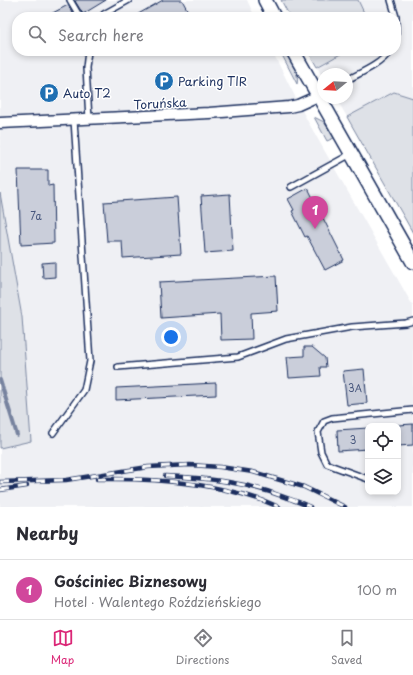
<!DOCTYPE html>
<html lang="en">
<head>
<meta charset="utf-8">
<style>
	:root { --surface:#fff; --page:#f7f7f7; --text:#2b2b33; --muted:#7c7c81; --line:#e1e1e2; --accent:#db2777 }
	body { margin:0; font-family:"Playpen Sans",sans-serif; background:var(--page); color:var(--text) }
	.controls { position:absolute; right:12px; bottom:12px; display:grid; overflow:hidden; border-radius:8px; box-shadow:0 2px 6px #0003 }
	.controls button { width:36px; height:36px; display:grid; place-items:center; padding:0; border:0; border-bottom:1px solid var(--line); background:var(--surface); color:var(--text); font:20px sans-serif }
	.compass { position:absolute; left:317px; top:68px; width:36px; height:36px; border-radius:50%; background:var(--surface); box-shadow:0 2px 6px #0003; rotate:252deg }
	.you { position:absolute; left:171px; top:337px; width:14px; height:14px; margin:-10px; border:3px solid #fff; border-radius:50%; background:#1a73e8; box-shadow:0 0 0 6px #1a73e833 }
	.badge { display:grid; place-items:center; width:26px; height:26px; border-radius:50%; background:var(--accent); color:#fff; font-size:13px; font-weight:700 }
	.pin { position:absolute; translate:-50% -33px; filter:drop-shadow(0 1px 2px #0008) }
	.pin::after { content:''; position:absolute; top:21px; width:14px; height:12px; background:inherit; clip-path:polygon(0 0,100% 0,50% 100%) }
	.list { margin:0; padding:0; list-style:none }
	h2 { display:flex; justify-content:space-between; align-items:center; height:52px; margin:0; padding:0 16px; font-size:17px }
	h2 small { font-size:13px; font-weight:400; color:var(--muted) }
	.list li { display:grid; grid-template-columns:26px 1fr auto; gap:12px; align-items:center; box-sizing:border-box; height:60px; padding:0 16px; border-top:1px solid var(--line) }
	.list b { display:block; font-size:15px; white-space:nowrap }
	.list p { margin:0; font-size:13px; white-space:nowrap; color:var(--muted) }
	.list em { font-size:13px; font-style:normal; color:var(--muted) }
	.icon { flex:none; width:22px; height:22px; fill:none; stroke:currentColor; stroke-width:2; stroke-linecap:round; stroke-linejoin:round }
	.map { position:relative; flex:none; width:413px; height:507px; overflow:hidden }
	.search { position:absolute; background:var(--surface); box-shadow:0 2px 6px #0003; left:12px; right:12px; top:12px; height:44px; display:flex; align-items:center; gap:10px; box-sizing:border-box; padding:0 14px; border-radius:16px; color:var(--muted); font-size:15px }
	.sheet { height:112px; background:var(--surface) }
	nav { display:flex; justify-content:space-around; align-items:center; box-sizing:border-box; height:56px; border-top:1px solid var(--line); background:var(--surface); font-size:11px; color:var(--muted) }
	nav a { display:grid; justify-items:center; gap:2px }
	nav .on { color:var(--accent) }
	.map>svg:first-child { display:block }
	.built { fill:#eff0f4; fill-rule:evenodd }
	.green { fill:#dee1e7; stroke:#7c88a2 }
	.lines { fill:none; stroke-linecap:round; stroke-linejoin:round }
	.stream { stroke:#77839f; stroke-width:4 }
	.building { fill:#caceda; stroke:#1b2f5e }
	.service-casing { stroke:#1b2f5e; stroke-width:8 }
	.minor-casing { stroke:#1b2f5e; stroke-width:13 }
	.tertiary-casing { stroke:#1b2f5e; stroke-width:16 }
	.service { stroke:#fff; stroke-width:5 }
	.minor { stroke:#fff; stroke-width:10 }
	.tertiary { stroke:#fff; stroke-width:13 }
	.rail-casing { stroke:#1b2f5e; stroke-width:4.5 }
	.rail { stroke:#fff; stroke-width:3; stroke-dasharray:9; stroke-linecap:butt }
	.labels { text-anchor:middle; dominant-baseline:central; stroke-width:3; stroke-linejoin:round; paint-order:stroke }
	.number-label { font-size:10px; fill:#47577d }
	.poi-label { font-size:12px; fill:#1b2f5e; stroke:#fff; text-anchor:start }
	.street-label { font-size:12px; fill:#1b2f5e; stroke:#fff }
</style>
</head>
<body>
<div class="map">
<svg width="413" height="507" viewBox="0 0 413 507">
	<rect width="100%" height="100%" fill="#fff"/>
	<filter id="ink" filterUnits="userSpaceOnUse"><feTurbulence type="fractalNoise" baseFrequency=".025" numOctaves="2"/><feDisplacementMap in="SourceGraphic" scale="8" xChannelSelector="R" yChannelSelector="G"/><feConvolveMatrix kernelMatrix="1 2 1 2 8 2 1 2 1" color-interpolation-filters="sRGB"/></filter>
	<g filter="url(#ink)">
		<!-- built -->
		<g class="built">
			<path d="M0,0H247L255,17H17V51H272L307,120L413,306V507H0ZM368,426H398V492H368Z"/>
			<polygon points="358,0 413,0 413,98 394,92 347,117 336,98 347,98 347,74 323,74 323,78 317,67 346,51 396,51 396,17 366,17"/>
		</g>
		<!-- green -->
		<g class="green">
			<polygon points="281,0 358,0 366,17 290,17"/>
			<path d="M280,51H285C290,61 300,73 297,84Z"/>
			<polygon points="308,51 346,51 317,67"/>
			<polygon points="394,92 413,98 413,233 347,117"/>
			<polygon points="314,117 324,122 334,138 327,141"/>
			<polygon points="0,193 22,317 31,441 0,448"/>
		</g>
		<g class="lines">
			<!-- stream -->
			<polyline class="stream" points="0,380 17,435"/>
		</g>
		<!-- building -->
		<g class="building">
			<polygon points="77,0 106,0 83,14 75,1"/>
			<polygon points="163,0 182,0 189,13 181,17 133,17"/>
			<polygon points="68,5 75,17 45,17"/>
			<polygon points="18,170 48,170 48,186 53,185 54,243 21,245"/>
			<polygon points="308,188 344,260 325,270 307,236 305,237 292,211 294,210 288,199"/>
			<polygon points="230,194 233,251 205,253 201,196"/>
			<polygon points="177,197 181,254 123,258 122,241 107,241 104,202"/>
			<polygon points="55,262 55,277 43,278 42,263"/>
			<polygon points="276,276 278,311 251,313 252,339 221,340 220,314 161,318 159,282"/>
			<polygon points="304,347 312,347 325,358 326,367 320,367 321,376 289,378 287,357 304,356"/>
			<polygon points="364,369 367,403 347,405 343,371"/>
			<polygon points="216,383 216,395 116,400 116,388"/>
			<polygon points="413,424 413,445 398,446 398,425"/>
			<polygon points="368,428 368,449 338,451 337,430"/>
		</g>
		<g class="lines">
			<!-- service casing -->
			<g class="service-casing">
				<g id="service">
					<polyline points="70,0 80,17"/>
					<polyline points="391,0 396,17 396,36"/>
					<polyline points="104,14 129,0"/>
					<polyline points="88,51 86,68 89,119"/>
					<path d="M347,80C362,72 380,65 390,51"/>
					<polyline points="291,187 351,154"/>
					<polyline points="118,367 238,357 286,339 352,327 406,323 413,321"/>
					<polyline points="53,433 84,390 90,361 74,120"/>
					<polyline points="368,479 327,464 321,452 318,432 324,421 332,418 413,410"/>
				</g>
			</g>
			<!-- minor casing -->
			<g class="minor-casing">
				<polyline id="minor" points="0,123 209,113 289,107 298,105 318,96"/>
			</g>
			<!-- tertiary casing -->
			<g class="tertiary-casing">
				<g id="tertiary">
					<polyline points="265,0 274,17"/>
					<polyline points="293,51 413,262"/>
				</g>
			</g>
			<!-- service -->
			<use href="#service" class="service"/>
			<!-- minor -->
			<use href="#minor" class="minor"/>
			<!-- tertiary -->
			<use href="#tertiary" class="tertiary"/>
			<!-- rail casing -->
			<g class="rail-casing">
				<g id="rail">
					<path d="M165,476C208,478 247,482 287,498C295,501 303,503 310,507"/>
					<path d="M97,479C155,478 225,483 279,507"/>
					<polyline points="0,482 66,480 148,467 190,465 220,467 253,472 304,487 345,507"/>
					<polyline points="0,490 27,486"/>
				</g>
			</g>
			<!-- rail -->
			<use href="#rail" class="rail"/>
		</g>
	</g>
	<!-- icons -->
	<defs>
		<g id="parking-disc" transform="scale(1)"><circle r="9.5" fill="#1f6fb2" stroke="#fff"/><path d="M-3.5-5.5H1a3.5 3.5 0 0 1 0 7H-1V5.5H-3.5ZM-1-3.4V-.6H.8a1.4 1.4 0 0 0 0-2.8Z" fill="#fff"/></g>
	</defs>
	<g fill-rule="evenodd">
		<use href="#parking-disc" x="164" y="81"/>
		<use href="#parking-disc" x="49" y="93"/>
	</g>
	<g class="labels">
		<!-- number labels -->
		<g class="number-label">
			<text x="36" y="215">7a</text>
			<text x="355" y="387">3A</text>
			<text x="353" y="439">3</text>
		</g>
		<!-- poi labels -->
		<g class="poi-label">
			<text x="178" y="81">Parking TIR</text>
			<text x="63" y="93">Auto T2</text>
		</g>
		<!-- street labels -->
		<g class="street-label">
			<text transform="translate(160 103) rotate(-3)">Toruńska</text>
		</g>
	</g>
</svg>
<div class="controls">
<button><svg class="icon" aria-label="locate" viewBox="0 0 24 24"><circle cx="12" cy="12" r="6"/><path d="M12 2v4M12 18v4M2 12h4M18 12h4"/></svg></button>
<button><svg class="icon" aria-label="layers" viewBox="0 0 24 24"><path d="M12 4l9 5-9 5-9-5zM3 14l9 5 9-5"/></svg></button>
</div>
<svg class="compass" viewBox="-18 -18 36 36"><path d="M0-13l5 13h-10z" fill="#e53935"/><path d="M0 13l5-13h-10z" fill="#7c7c81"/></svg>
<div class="you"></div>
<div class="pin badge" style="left:315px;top:229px;background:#d1479c">1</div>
<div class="search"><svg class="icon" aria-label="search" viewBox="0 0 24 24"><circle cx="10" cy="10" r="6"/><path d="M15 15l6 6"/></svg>Search here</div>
</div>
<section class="sheet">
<h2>Nearby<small></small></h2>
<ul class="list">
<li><span class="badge" style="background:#d1479c">1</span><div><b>Gościniec Biznesowy</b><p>Hotel · Walentego Roździeńskiego</p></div><em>100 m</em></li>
</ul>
</section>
<nav>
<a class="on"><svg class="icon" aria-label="map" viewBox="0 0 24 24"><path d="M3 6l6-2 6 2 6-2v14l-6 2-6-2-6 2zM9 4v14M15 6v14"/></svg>Map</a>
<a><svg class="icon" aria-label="directions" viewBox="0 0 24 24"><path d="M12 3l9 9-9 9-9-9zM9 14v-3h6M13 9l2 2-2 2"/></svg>Directions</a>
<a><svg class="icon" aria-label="saved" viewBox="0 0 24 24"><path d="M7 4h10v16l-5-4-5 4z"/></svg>Saved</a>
</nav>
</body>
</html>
